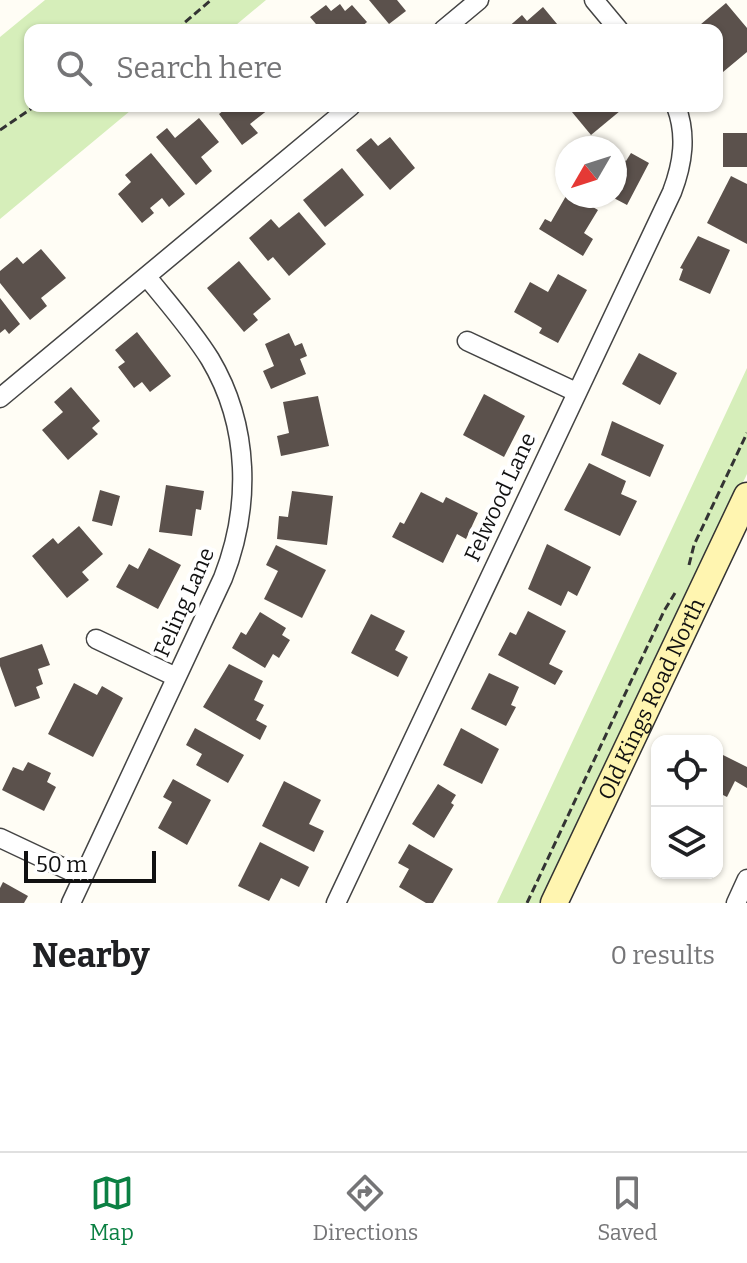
<!DOCTYPE html>
<html lang="en">
<head>
<meta charset="utf-8">
<style>
	:root { --surface:#fff; --page:#f6f6f6; --text:#202124; --muted:#757577; --line:#e0e0e0; --accent:#0b8043 }
	body { margin:0; font-family:Bitter,serif; background:var(--page); color:var(--text) }
	.controls { position:absolute; right:24px; bottom:24px; display:grid; overflow:hidden; border-radius:16px; box-shadow:0 2px 6px #0004 }
	.controls button { width:72px; height:72px; display:grid; place-items:center; padding:0; border:0; border-bottom:2px solid var(--line); background:var(--surface); color:var(--text); font:40px sans-serif }
	.compass { position:absolute; left:555px; top:136px; width:72px; height:72px; border-radius:50%; background:var(--surface); box-shadow:0 2px 6px #0004; rotate:231deg }
	.scale { position:absolute; left:24px; bottom:20px; width:132px; box-sizing:border-box; padding-left:8px; border:4px solid #111; border-top:0; font-size:22px; line-height:28px; white-space:nowrap; color:#111; -webkit-text-stroke:6px #fff; paint-order:stroke }
	.list { margin:0; padding:0; list-style:none }
	h2 { display:flex; justify-content:space-between; align-items:center; height:104px; margin:0; padding:0 32px; font-size:34px }
	h2 small { font-size:26px; font-weight:400; color:var(--muted) }
	.icon { flex:none; width:44px; height:44px; fill:none; stroke:currentColor; stroke-width:2; stroke-linecap:round; stroke-linejoin:round }
	.map { position:relative; flex:none; width:747px; height:903px; overflow:hidden }
	.search { position:absolute; background:var(--surface); box-shadow:0 2px 6px #0004; left:24px; right:24px; top:24px; height:88px; display:flex; align-items:center; gap:20px; box-sizing:border-box; padding:0 28px; border-radius:16px; color:var(--muted); font-size:30px }
	.sheet { height:248px; background:var(--surface) }
	nav { display:flex; justify-content:space-around; align-items:center; box-sizing:border-box; height:112px; border-top:2px solid var(--line); background:var(--surface); font-size:22px; color:var(--muted) }
	nav a { display:grid; justify-items:center; gap:4px }
	nav .on { color:var(--accent) }
	.map>svg:first-child { display:block }
	.green { fill:#d6eeba }
	.building { fill:#5b514c }
	.lines { fill:none; stroke-linecap:round; stroke-linejoin:round }
	.street-casing { stroke:#444; stroke-width:21 }
	.secondary-casing { stroke:#333; stroke-width:29 }
	.path { stroke:#333; stroke-width:3; stroke-dasharray:8 4; stroke-linecap:butt }
	.street { stroke:#fff; stroke-width:18 }
	.secondary { stroke:#fff5b0; stroke-width:26 }
	.labels { text-anchor:middle; dominant-baseline:central; stroke-width:8; stroke-linejoin:round; paint-order:stroke }
	.street-label { font-size:22px; fill:#111; stroke:#fff }
</style>
</head>
<body>
<div class="map">
<svg width="747" height="903" viewBox="0 0 747 903">
	<rect width="100%" height="100%" fill="#fffdf5"/>
	<!-- green -->
	<g class="green">
		<polygon points="45,0 266,0 230,30 30,30 30,106 136,106 0,219 0,37"/>
		<polygon points="747,368 747,474 543,903 497,903"/>
	</g>
	<!-- building -->
	<g class="building">
		<polygon points="369,0 397,0 406,11 389,24"/>
		<polygon points="726,3 747,28 747,52 717,77 717,30 694,30"/>
		<polygon points="340,4 345,11 352,5 367,22 358,30 321,30 310,17 326,5 331,11"/>
		<polygon points="543,7 562,30 505,30 522,15 527,21"/>
		<polygon points="229,106 273,106 250,124 258,133 242,145 219,114"/>
		<polygon points="567,106 626,106 591,135"/>
		<polygon points="199,118 219,142 201,157 212,171 196,185 156,137 167,128 175,138"/>
		<rect x="723" y="133" width="24" height="34"/>
		<polygon points="390,137 415,168 390,190 356,150 371,138 378,146"/>
		<polygon points="151,153 185,194 169,207 162,198 150,208 154,213 142,223 118,194 131,182 125,175"/>
		<polygon points="631,153 649,163 627,205 610,196 615,196 615,155 626,161"/>
		<polygon points="342,168 364,195 325,227 303,200"/>
		<polygon points="731,176 747,184 747,244 707,223"/>
		<polygon points="566,196 574,196 598,210 584,233 593,239 583,256 539,229 545,219 551,222"/>
		<polygon points="299,212 326,244 289,276 273,257 268,261 249,238 271,219 279,228"/>
		<polygon points="698,236 730,250 710,294 679,280 683,269 680,268"/>
		<polygon points="41,249 66,278 41,298 47,306 30,320 0,283 0,271 17,257 23,264"/>
		<polygon points="239,261 271,299 253,314 258,320 244,332 207,288"/>
		<polygon points="558,274 587,290 558,343 539,333 542,328 514,312 530,282 548,292"/>
		<polygon points="0,298 20,324 9,334 5,329 0,333"/>
		<polygon points="137,332 171,376 150,392 142,382 134,388 118,367 125,362 115,350"/>
		<polygon points="289,333 295,346 302,343 307,356 300,359 306,374 271,389 263,371 274,366 265,344"/>
		<polygon points="639,353 677,373 660,405 622,384"/>
		<polygon points="71,387 100,421 92,428 98,434 68,460 42,430 63,412 54,402"/>
		<polygon points="484,394 525,416 504,457 463,435"/>
		<polygon points="318,396 329,446 281,456 277,436 289,433 283,402"/>
		<polygon points="612,421 664,445 650,477 601,455"/>
		<polygon points="589,463 626,481 621,494 637,501 620,536 564,510"/>
		<polygon points="166,485 204,491 201,510 196,509 192,536 159,532"/>
		<polygon points="100,490 120,496 112,526 92,521"/>
		<polygon points="292,491 333,496 327,545 277,539 279,516 288,517"/>
		<polygon points="421,492 443,503 446,497 478,513 466,539 457,534 443,563 392,537 400,522 404,524"/>
		<polygon points="79,526 103,554 82,572 89,580 67,598 32,556 53,538 58,544"/>
		<polygon points="547,544 591,567 577,596 568,591 561,606 528,589"/>
		<polygon points="276,545 326,570 302,618 264,599 278,571 266,565"/>
		<polygon points="149,548 181,565 158,609 116,587 129,564 138,569"/>
		<polygon points="528,611 566,631 549,664 563,671 555,685 498,655 510,632 516,635"/>
		<polygon points="260,612 286,628 282,635 290,640 279,658 273,654 265,668 232,648 241,632 246,635"/>
		<polygon points="371,614 405,631 395,650 408,657 398,677 351,653"/>
		<polygon points="42,644 50,665 38,669 43,684 36,687 40,698 15,707 0,666 0,658"/>
		<polygon points="229,664 263,681 254,700 264,705 256,720 267,726 260,740 203,707"/>
		<polygon points="489,673 519,687 511,705 516,707 506,726 471,709"/>
		<polygon points="74,683 97,695 102,686 123,698 93,757 48,734"/>
		<polygon points="195,728 244,755 228,783 196,765 202,754 186,745"/>
		<polygon points="461,728 499,749 482,784 443,765"/>
		<polygon points="717,752 747,767 747,788 735,781 727,797 717,792"/>
		<polygon points="28,762 51,773 47,782 56,787 44,811 2,790 13,767 23,771"/>
		<polygon points="173,779 211,800 187,845 158,828 172,802 163,797"/>
		<polygon points="284,781 321,800 309,824 324,831 314,852 262,826"/>
		<polygon points="438,784 456,795 451,803 454,805 434,838 412,824"/>
		<polygon points="260,842 309,867 299,887 281,878 269,901 238,886"/>
		<polygon points="409,844 453,869 433,903 426,903 399,887 409,869 398,863"/>
		<polygon points="3,882 28,896 24,903 0,903 0,888"/>
	</g>
	<g class="lines">
		<!-- street casing -->
		<g class="street-casing">
			<g id="street">
				<polyline points="594,0 619,30"/>
				<polyline points="443,30 479,0"/>
				<polyline points="467,341 576,392"/>
				<polyline points="0,398 351,106"/>
				<polyline points="96,639 176,677"/>
				<polyline points="0,838 83,877"/>
				<path d="M71,903L223,578C251,507 250,426 210,359C192,330 168,303 147,277"/>
				<path d="M336,903L672,192C683,163 687,135 676,106"/>
				<polyline points="736,903 747,879"/>
			</g>
		</g>
		<!-- secondary casing -->
		<g class="secondary-casing">
			<g id="secondary">
				<path id="s1" d="M554,903L747,496"/>
			</g>
		</g>
		<!-- path -->
		<g class="path">
			<polyline points="176,30 211,0"/>
			<polyline points="0,130 35,106"/>
			<polyline points="689,565 694,545 747,433"/>
			<polyline points="527,903 664,611 675,593"/>
		</g>
		<!-- street -->
		<use href="#street" class="street"/>
		<!-- secondary -->
		<use href="#secondary" class="secondary"/>
	</g>
	<g class="labels">
		<!-- street labels -->
		<g class="street-label">
			<text transform="translate(500 497) rotate(-65)">Felwood Lane</text>
			<text transform="translate(184 602) rotate(-66)">Feling Lane</text>
			<text stroke="none"><textPath href="#s1" startOffset="226">Old Kings Road North</textPath></text>
		</g>
	</g>
</svg>
<div class="controls">
<button><svg class="icon" aria-label="locate" viewBox="0 0 24 24"><circle cx="12" cy="12" r="6"/><path d="M12 2v4M12 18v4M2 12h4M18 12h4"/></svg></button>
<button><svg class="icon" aria-label="layers" viewBox="0 0 24 24"><path d="M12 4l9 5-9 5-9-5zM3 14l9 5 9-5"/></svg></button>
</div>
<svg class="compass" viewBox="-18 -18 36 36"><path d="M0-13l5 13h-10z" fill="#e53935"/><path d="M0 13l5-13h-10z" fill="#757577"/></svg>
<div class="scale">50 m</div>
<div class="search"><svg class="icon" aria-label="search" viewBox="0 0 24 24"><circle cx="10" cy="10" r="6"/><path d="M15 15l6 6"/></svg>Search here</div>
</div>
<section class="sheet">
<h2>Nearby<small>0 results</small></h2>
<ul class="list">
</ul>
</section>
<nav>
<a class="on"><svg class="icon" aria-label="map" viewBox="0 0 24 24"><path d="M3 6l6-2 6 2 6-2v14l-6 2-6-2-6 2zM9 4v14M15 6v14"/></svg>Map</a>
<a><svg class="icon" aria-label="directions" viewBox="0 0 24 24"><path d="M12 3l9 9-9 9-9-9zM9 14v-3h6M13 9l2 2-2 2"/></svg>Directions</a>
<a><svg class="icon" aria-label="saved" viewBox="0 0 24 24"><path d="M7 4h10v16l-5-4-5 4z"/></svg>Saved</a>
</nav>
</body>
</html>
